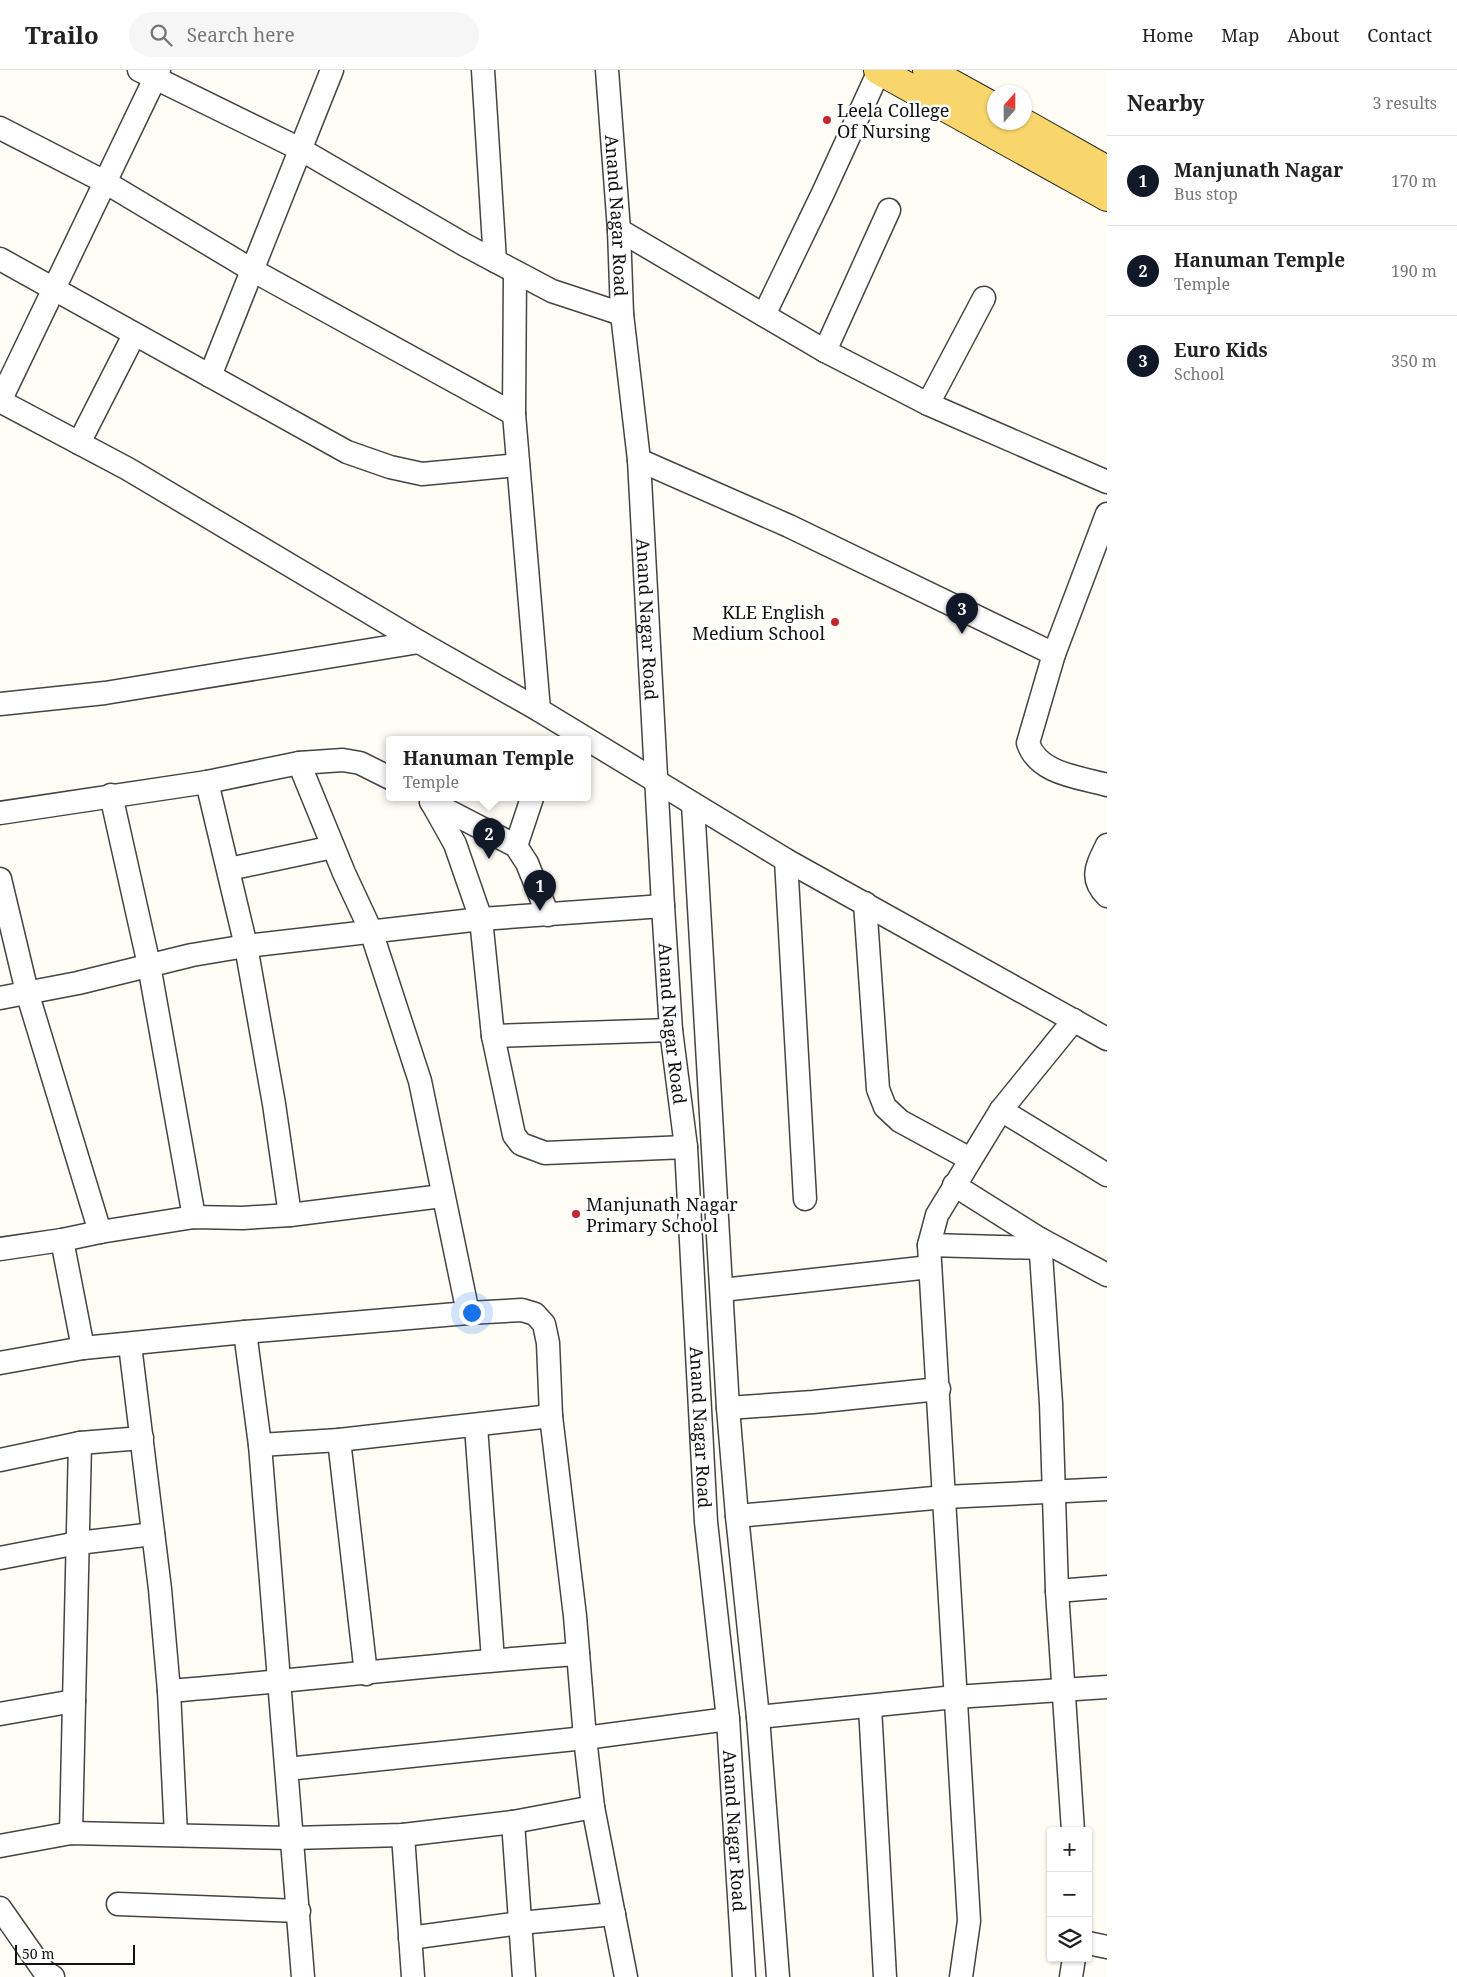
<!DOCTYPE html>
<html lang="en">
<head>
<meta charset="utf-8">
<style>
	:root { --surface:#fff; --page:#f6f6f6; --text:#222; --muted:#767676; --line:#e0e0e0; --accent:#111827 }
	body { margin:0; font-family:"Noto Serif",serif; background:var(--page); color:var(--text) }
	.controls { position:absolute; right:15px; bottom:15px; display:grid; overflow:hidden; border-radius:5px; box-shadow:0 1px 4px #0004 }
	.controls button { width:45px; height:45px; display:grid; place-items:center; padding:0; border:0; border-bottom:1px solid var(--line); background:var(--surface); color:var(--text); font:25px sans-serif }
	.compass { position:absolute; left:987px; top:15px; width:45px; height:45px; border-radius:50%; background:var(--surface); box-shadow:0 1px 4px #0004; rotate:21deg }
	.scale { position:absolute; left:15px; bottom:12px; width:120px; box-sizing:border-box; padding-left:5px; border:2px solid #111; border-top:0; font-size:14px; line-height:18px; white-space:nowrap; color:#111; -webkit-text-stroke:4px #fff; paint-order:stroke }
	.you { position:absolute; left:471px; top:1242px; width:18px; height:18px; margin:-12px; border:4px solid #fff; border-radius:50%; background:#1a73e8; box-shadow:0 0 0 8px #1a73e833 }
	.badge { display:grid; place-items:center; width:32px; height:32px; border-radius:50%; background:var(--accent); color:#fff; font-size:16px; font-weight:700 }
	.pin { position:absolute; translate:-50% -41px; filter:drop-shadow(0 1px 2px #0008) }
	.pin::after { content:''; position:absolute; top:26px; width:18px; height:15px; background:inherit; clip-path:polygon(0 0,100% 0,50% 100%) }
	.popup { position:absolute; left:386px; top:666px; width:205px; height:65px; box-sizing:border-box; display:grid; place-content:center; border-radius:5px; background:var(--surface); filter:drop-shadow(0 1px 4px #0005); font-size:16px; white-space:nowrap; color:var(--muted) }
	.popup b { font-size:19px; color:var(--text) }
	.popup::after { content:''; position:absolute; left:50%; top:100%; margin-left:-10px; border:10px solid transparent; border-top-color:var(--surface) }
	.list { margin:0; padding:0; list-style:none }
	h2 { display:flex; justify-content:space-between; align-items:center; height:65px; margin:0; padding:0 20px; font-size:21px }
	h2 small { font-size:16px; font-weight:400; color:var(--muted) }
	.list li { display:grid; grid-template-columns:32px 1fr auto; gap:15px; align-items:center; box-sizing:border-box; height:90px; padding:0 20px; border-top:1px solid var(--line) }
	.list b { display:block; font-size:19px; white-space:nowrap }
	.list p { margin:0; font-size:16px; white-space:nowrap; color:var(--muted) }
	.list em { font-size:16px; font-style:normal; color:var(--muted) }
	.icon { flex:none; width:28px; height:28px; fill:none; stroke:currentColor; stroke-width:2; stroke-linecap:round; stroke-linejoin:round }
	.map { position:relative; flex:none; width:1107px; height:1907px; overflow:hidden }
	header { display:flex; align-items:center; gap:30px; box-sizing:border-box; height:70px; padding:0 25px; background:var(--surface); border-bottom:1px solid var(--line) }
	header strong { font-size:24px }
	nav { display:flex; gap:28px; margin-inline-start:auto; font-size:18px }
	.search { width:350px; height:45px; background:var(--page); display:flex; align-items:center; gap:12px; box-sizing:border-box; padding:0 18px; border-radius:28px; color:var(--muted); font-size:19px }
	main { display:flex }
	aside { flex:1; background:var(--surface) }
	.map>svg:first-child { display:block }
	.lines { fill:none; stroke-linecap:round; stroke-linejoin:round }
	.minor-casing { stroke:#444; stroke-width:25 }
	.major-casing { stroke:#222; stroke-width:30 }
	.minor { stroke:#fff; stroke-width:22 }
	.major { stroke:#f9d66b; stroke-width:28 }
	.poi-dot { fill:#c4262e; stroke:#fff; stroke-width:2 }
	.labels { text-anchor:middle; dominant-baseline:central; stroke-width:5; stroke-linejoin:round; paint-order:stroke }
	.poi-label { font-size:18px; fill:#111; stroke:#fff; text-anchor:start }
	.street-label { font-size:18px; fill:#111; stroke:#fff }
</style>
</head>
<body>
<header>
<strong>Trailo</strong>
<div class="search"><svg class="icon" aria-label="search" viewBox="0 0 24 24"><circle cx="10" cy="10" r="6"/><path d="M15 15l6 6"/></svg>Search here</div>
<nav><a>Home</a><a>Map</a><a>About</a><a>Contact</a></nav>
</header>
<main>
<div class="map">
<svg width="1107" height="1907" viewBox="0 0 1107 1907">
	<rect width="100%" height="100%" fill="#fffdf5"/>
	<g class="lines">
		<!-- minor casing -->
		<g class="minor-casing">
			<g id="minor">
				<polyline points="139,0 300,79 465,175 552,221 622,244"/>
				<polyline points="483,0 495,191"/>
				<path id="s1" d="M607,0L619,160L622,244L639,390L663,836L671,960L686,1077L706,1452L728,1649L744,1907"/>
				<polyline points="0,58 105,112 252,200 514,344"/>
				<polyline points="619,160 825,281 928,334 1107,412"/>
				<polyline points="0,189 347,382 390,397 422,404 518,395"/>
				<polyline points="515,202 514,344 539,640"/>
				<polyline points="764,245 823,123 879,1"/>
				<polyline points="825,281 889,140"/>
				<polyline points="210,306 332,0"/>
				<polyline points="0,331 128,399 419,572 539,640 786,790 1107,969"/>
				<polyline points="0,331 159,0"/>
				<polyline points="928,334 984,228"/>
				<polyline points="79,373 134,265"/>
				<polyline points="639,390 789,456 1054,584"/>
				<path d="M1107,444L1054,584L1028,673C1038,704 1079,707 1107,715"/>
				<polyline points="0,634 105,623 419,572"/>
				<polyline points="299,693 344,803 371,861 420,1011 468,1243"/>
				<polyline points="207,712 246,876 274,1034 290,1145"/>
				<polyline points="111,725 149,895 194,1147"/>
				<polyline points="431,732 516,776 527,793 548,845"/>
				<polyline points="432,733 455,774 481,849 493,966 514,1065 521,1074 545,1083 686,1077"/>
				<polyline points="693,734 728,1338 737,1446 758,1647 778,1907"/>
				<polyline points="0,743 207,712 299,693 343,690 360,693 390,708"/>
				<path d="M1107,775C1097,796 1089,808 1107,826"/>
				<polyline points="516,776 532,728"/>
				<polyline points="786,790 805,1129"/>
				<polyline points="229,799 333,777"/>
				<polyline points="0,809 27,922 100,1162"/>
				<polyline points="865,833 878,1019 885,1037 900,1051 970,1089"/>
				<polyline points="0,928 78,913 192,885 246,876 481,849 663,836"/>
				<polyline points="493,966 671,960"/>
				<polyline points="1001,1040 1107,1105"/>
				<polyline points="954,1115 1040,1169 1107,1205"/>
				<polyline points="1040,1169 1051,1333 1057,1521 1073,1761"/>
				<polyline points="62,1170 83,1278"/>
				<polyline points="929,1175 1041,1178"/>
				<polyline points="0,1179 62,1170 100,1162 194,1147 242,1148 290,1145 442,1126"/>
				<polyline points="722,1220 930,1197"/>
				<polyline points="245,1262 260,1375 303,1907"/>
				<polyline points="130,1275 160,1519 169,1621 176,1765"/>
				<polyline points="0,1293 83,1278 245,1262 468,1243 522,1240 535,1244 544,1254 548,1273 551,1346 575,1546 585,1668 593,1737 626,1907"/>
				<polyline points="728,1338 813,1332 939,1319"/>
				<polyline points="476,1356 493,1590"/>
				<polyline points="339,1370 366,1604"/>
				<polyline points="260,1375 339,1370 551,1346"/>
				<polyline points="0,1390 80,1373 142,1368"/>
				<polyline points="737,1446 945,1427 1107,1419"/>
				<polyline points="0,1488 78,1473 153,1464"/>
				<polyline points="1057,1521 1107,1517"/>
				<path d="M169,1621C306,1610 442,1593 578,1584"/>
				<polyline points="870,1637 885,1907"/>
				<polyline points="0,1644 74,1631"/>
				<polyline points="758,1647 955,1627 1107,1617"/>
				<polyline points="287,1699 585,1668 728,1649"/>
				<polyline points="513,1752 524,1907"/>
				<polyline points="71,1763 80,1373"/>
				<polyline points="403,1765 413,1907"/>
				<polyline points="0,1776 71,1763 292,1768 403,1765 513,1752 593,1737"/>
				<polyline points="118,1834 299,1841"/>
				<polyline points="0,1838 44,1901 53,1907"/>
				<polyline points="410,1868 520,1853 614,1844"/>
				<polyline points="1088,1873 1107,1877"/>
				<polyline points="961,1907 969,1851 929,1175 937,1145 1001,1040 1074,950"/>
				<polyline points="1071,1907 1074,1888"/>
			</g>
		</g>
		<!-- major casing -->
		<g class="major-casing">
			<g id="major">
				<polyline points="878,0 1107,127"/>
				<polyline points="927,0 994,37"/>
				<polyline points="1022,52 1107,100"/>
			</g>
		</g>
		<!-- minor -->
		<use href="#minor" class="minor"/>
		<!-- major -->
		<use href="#major" class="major"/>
	</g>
	<!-- markers -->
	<g class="poi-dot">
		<circle cx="827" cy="50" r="5"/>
		<circle cx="835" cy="552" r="5"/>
		<circle cx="576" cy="1144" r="5"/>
	</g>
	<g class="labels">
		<!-- poi labels -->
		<g class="poi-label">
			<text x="837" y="40">Leela College<tspan x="837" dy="21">Of Nursing</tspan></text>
			<text x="825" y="542" text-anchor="end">KLE English<tspan x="825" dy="21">Medium School</tspan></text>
			<text x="586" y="1134">Manjunath Nagar<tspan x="586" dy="21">Primary School</tspan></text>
		</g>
		<!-- street labels -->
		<g class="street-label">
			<text stroke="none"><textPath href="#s1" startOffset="146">Anand Nagar Road</textPath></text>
			<text stroke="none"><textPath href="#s1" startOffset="551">Anand Nagar Road</textPath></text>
			<text stroke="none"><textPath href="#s1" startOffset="956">Anand Nagar Road</textPath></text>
			<text stroke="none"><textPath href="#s1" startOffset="1361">Anand Nagar Road</textPath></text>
			<text stroke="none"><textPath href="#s1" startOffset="1766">Anand Nagar Road</textPath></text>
		</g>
	</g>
</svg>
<div class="controls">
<button>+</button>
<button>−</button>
<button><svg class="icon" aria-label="layers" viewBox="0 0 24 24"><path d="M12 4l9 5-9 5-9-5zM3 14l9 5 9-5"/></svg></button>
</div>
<svg class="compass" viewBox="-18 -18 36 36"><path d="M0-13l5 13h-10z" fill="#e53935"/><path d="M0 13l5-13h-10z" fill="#767676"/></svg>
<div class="scale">50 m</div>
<div class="you"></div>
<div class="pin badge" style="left:540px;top:841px">1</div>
<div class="pin badge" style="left:489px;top:789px">2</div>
<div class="popup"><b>Hanuman Temple</b>Temple</div>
<div class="pin badge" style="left:962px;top:564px">3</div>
</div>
<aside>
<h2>Nearby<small>3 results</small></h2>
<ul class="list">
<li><span class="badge">1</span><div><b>Manjunath Nagar</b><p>Bus stop</p></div><em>170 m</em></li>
<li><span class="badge">2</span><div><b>Hanuman Temple</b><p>Temple</p></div><em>190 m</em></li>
<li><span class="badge">3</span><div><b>Euro Kids</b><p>School</p></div><em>350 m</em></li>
</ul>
</aside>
</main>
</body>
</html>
